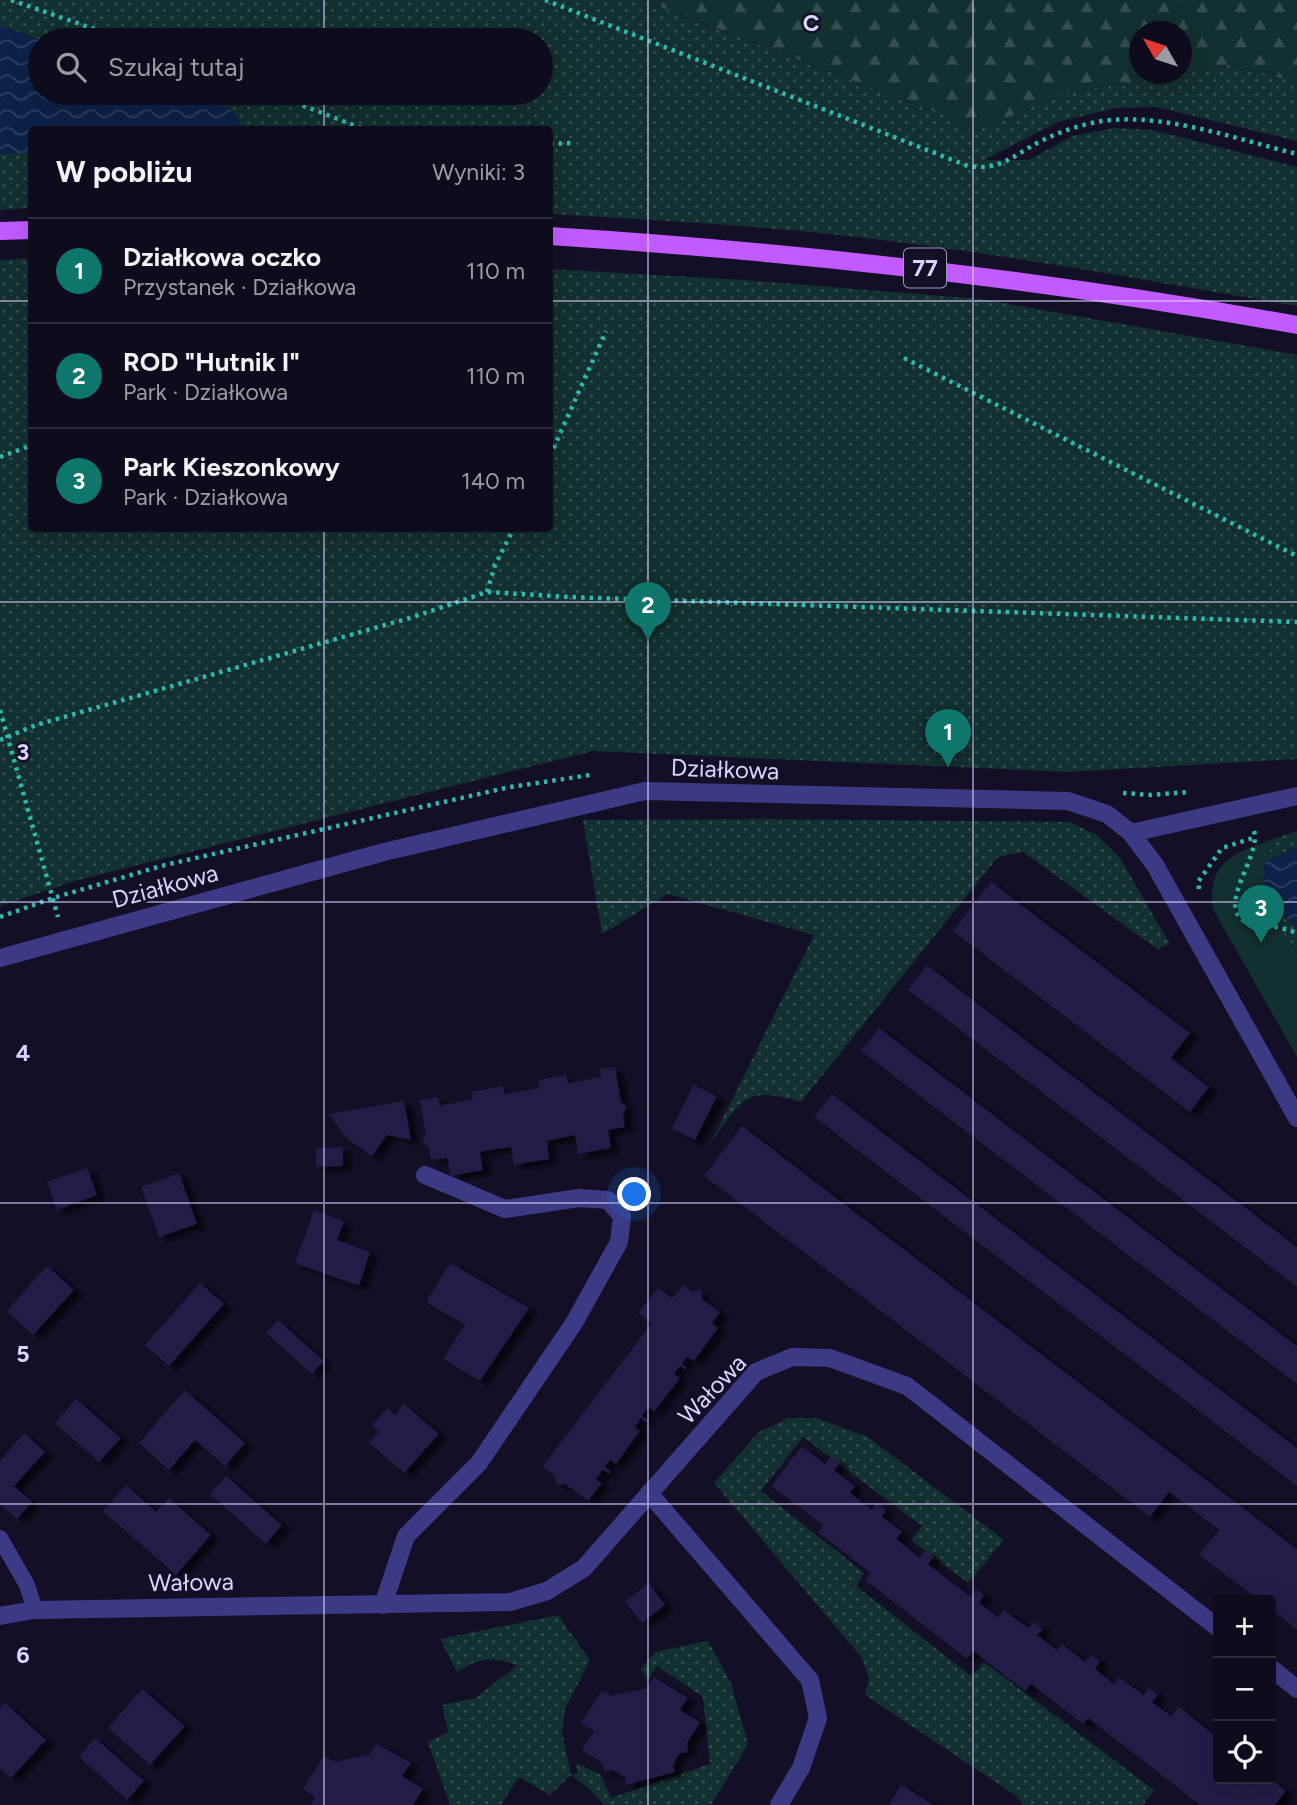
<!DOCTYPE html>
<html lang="pl">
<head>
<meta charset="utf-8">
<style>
	:root { --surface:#0e0b1c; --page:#1c1929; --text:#f1f3f6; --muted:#9b9ba3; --line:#2e2b3b; --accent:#0f766e }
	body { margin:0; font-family:Figtree,sans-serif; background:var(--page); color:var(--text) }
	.controls { position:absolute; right:21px; bottom:21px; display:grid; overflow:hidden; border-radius:7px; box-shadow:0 7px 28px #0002 }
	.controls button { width:63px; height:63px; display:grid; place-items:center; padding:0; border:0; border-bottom:2px solid var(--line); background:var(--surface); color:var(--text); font:35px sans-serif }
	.compass { position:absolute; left:1129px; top:21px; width:63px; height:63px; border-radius:50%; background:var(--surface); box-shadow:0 7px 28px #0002; rotate:309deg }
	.you { position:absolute; left:635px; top:1195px; width:24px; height:24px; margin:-18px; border:5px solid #fff; border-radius:50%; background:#1a73e8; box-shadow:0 0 0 10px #1a73e833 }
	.badge { display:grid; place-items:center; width:46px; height:46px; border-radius:50%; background:var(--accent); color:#fff; font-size:23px; font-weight:700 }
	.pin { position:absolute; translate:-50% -58px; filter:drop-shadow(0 2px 4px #0008) }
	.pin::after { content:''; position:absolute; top:37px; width:24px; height:21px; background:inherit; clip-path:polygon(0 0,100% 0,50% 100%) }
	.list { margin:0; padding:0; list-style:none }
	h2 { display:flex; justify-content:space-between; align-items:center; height:91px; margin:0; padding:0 28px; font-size:30px }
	h2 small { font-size:23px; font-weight:400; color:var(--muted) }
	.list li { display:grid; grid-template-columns:46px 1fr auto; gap:21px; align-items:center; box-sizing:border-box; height:105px; padding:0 28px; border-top:2px solid var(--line) }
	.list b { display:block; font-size:26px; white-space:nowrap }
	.list p { margin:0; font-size:23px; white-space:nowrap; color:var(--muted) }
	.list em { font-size:23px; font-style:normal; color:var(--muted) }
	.icon { flex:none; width:38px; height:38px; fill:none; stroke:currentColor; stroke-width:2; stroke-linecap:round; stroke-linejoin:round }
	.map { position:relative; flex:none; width:1297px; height:1805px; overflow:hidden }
	.search { position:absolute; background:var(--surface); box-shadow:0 7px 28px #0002; left:28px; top:28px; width:525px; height:77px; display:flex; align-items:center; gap:18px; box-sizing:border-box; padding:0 24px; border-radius:38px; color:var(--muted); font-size:26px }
	.panel { position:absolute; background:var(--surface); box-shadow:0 7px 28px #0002; left:28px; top:126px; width:525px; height:406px; border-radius:7px }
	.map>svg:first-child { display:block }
	.grass { fill:url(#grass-dots); fill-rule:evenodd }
	.forest { fill:url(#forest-firs); fill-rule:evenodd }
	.park { fill:#12302f }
	.water { fill:url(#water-waves) }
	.building { fill:#241b47; filter:url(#shadow) }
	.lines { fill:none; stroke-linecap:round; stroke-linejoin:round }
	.path { stroke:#2fb8b0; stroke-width:4.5; stroke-dasharray:3.5 5; stroke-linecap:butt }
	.service { stroke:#3d3a85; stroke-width:16 }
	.minor { stroke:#3d3a85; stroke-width:18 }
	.primary { stroke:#c25bff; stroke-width:18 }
	.grid { fill:none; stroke:#d9d4ff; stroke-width:2; stroke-opacity:0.55 }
	.labels { text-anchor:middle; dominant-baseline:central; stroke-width:5; stroke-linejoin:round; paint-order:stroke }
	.shield { fill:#130f26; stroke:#9e99be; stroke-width:2 }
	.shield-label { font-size:23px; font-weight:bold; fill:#d9d4ff }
	.street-label { font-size:24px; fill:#d9d4ff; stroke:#130f26 }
	.grid-label { font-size:23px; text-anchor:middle; font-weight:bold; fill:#d9d4ff; stroke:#130f26; stroke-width:5; stroke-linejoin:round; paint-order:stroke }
</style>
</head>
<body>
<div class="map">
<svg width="1297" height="1805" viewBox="0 0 1297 1805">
	<defs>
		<pattern id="grass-dots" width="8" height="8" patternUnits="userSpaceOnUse" patternTransform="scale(1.75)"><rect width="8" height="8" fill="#12302f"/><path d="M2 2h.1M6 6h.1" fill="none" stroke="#344d4e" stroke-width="1.8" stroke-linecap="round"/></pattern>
		<pattern id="forest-firs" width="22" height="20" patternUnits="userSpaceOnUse" patternTransform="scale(1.75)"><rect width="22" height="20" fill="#12302f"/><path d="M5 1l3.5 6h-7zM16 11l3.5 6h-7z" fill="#344d4e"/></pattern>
		<pattern id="water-waves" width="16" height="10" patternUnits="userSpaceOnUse" patternTransform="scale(1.75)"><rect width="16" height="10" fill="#0c2248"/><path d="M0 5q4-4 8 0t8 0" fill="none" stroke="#2f4163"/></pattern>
		<filter id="shadow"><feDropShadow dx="8" dy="4.5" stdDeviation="2" flood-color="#0009"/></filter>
	</defs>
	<rect width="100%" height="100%" fill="#130f26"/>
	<!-- grass -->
	<g class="grass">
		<path d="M0,0H641L949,117L973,132L1067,92L1159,79L1233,64L1297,83V141L1156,107L1116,108L1058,122L984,160H1029L1072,136L1114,128L1153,130L1297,167V306C1150,281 1004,254 857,237C755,225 652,220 550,214V130H32L31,208L0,210ZM40,40H541V93H40Z"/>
		<polygon points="31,258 32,528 550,528 550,269 744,280 980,299 1297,355 1297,759 1067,772 593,751 78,880 0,906 0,260"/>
		<path d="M773,819L1070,822L1097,835L1120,858L1170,944L1157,949L1023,852L998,857L801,1102C745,1084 741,1101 710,1144L814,935L668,894L602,934L583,820Z"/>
		<polygon points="1297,831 1297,847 1265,862 1276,838"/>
		<path d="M1268,900C1273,907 1295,924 1297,929C1297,936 1297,946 1297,953L1283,933Z"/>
		<polygon points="788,1418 816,1418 868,1437 1004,1540 968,1583 911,1540 922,1526 803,1437 761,1491 864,1573 856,1586 971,1676 984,1662 1154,1790 1143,1805 1023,1805 1015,1795 865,1695 869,1678 862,1658 714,1483 759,1432"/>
		<path d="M558,1615L590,1660L565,1709L562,1733L571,1775L578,1773L576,1763L601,1775L611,1798L710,1764L703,1697L657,1666L648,1680L641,1669L655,1652L708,1641L731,1683L748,1744L711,1805H604L587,1787L571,1775L550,1795L519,1777L501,1805H450L428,1742L448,1732L442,1705L475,1698L517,1666C495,1656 477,1658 457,1672L440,1639Z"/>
	</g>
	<!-- forest -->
	<path class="forest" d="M642,0H1297V83L1233,64L1159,79L1067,92L973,132L949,117ZM1140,32H1182V74H1140Z"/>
	<!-- park -->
	<path class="park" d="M1276,838L1265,862L1263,885L1268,900L1283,933L1297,953V1057L1213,909C1206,860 1238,852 1276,838Z"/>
	<!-- water -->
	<g class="water">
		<polygon points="0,25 41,40 40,93 188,93 230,109 238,118 241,129 32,130 31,153 0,154"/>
		<polygon points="1297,847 1297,929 1268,900 1263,885 1265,862"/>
	</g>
	<!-- building -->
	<g class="building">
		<polygon points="991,882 1190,1033 1171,1058 1209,1087 1190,1112 953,931"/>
		<polygon points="927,965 1297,1247 1297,1287 908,990"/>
		<polygon points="879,1028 1297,1346 1297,1384 861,1051"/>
		<polygon points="615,1067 621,1102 627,1106 623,1114 625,1127 608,1130 611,1148 578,1154 575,1135 547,1141 549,1159 514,1165 511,1147 496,1149 480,1152 483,1170 451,1176 447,1158 431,1160 429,1147 422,1142 426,1136 420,1100 438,1097 440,1105 455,1103 473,1099 472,1092 503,1086 504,1094 539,1088 538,1080 566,1075 568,1083 601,1077 600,1069"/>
		<polygon points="694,1085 717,1096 695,1140 672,1129"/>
		<polygon points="832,1094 1297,1448 1297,1486 814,1117"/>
		<polygon points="404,1101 411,1140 387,1135 372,1156 346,1138 329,1114"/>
		<polygon points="742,1126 1297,1549 1297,1630 1271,1609 1271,1600 1259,1600 1199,1555 1219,1530 1169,1492 1150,1517 704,1176"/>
		<polygon points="343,1147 343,1166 316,1167 316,1148"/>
		<polygon points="87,1168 97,1195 57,1210 47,1182"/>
		<polygon points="179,1173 197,1224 159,1237 141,1187"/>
		<polygon points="314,1210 344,1221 337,1240 370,1252 359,1286 295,1263"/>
		<polygon points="450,1263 529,1308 480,1381 443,1359 465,1325 426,1302"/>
		<polygon points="47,1266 74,1290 33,1335 7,1311"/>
		<polygon points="200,1283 224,1304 169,1366 145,1345"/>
		<polygon points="683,1285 692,1292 701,1290 702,1299 720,1312 712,1323 718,1328 694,1361 687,1357 682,1364 687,1368 685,1370 680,1366 674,1374 680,1378 654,1412 649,1407 642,1416 648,1420 646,1423 641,1418 635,1427 640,1431 616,1464 610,1460 605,1467 611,1471 609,1474 603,1470 596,1479 602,1483 588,1501 565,1484 557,1485 555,1476 542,1467 652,1323 638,1313 658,1288 672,1298"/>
		<polygon points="278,1320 324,1361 312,1374 266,1333"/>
		<polygon points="185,1390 245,1443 225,1466 195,1440 169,1470 139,1443"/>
		<polygon points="76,1399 121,1438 99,1462 55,1423"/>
		<polygon points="404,1404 439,1434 404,1473 369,1443 379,1432 372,1425 387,1408 395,1415"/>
		<polygon points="24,1433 45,1452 14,1486 32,1502 17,1519 0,1504 0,1461"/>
		<polygon points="802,1446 825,1464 831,1456 840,1463 834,1470 855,1486 850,1493 872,1510 877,1503 886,1510 882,1517 902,1532 896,1539 919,1557 925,1550 934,1557 928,1564 970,1596 976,1589 984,1595 979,1603 998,1617 1004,1610 1028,1628 1034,1622 1043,1629 1037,1635 1057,1650 1062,1644 1085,1662 1091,1655 1100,1661 1095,1669 1114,1684 1119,1677 1143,1695 1149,1688 1158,1695 1152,1702 1171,1716 1179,1707 1218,1738 1218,1779 1271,1779 1286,1791 1275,1805 1200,1805 1088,1718 1083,1724 1031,1684 1025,1691 973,1651 967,1659 865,1580 870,1573 818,1532 823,1525 771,1486"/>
		<polygon points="226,1476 282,1525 266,1544 210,1494"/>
		<polygon points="126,1485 156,1512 169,1498 211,1535 176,1575 103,1511"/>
		<polygon points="649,1583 665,1605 642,1623 625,1602"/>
		<polygon points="654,1677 688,1698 680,1710 700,1722 687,1743 688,1752 680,1753 673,1765 675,1772 626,1785 625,1777 612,1770 604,1771 603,1764 582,1750 594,1731 581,1723 602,1690 612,1696 647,1688"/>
		<polygon points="142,1689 185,1726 150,1765 108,1728"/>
		<polygon points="5,1703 46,1740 11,1778 0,1768 0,1708"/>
		<polygon points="95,1738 144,1781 127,1800 79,1757"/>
		<polygon points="377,1744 411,1763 402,1776 423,1789 413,1805 311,1805 315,1797 303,1789 324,1756 336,1762 370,1754"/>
		<polygon points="901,1785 934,1805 889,1805"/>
	</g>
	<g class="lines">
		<!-- path -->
		<g class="path">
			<polyline points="11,0 126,40"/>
			<path d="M545,0L968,166C1002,171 1013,155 1041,141C1057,133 1074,127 1092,123C1154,109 1236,139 1297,154"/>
			<polyline points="271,93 366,130"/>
			<polyline points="550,144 571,143"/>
			<polyline points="904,358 1297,556"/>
			<polyline points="550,456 606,331"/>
			<polyline points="0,457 32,445"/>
			<polyline points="487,592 495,565 514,528"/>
			<polyline points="0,710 58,917"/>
			<polyline points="0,740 36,725 413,617 487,592 570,597 1297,622"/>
			<polyline points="1123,793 1151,795 1188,792"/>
			<path d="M1254,831C1262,858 1209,912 1253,925C1258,926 1264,925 1270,926C1279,927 1288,930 1297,933"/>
			<polyline points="1199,889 1198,882 1222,848 1256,837"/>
			<polyline points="0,917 53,898 165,865 510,787 590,775"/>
		</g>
		<!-- service -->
		<polyline class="service" points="0,1538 27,1585 35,1610"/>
		<!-- minor -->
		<g class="minor">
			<polyline points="1131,833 1297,796"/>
			<polyline points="0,958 384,852 645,791 1068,801 1107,814 1131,833 1155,865 1297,1118"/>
			<polyline points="649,1493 810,1680 818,1718 801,1768 779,1805"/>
			<polyline points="383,1605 406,1536 479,1463 574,1323 619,1242 622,1216 608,1200 579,1198 505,1209 425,1175"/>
			<polyline points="0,1616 35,1610 510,1602 547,1591 584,1568 756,1372 792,1357 830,1358 907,1386 1218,1628"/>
			<polyline points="1271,1668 1297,1689"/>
		</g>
		<!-- primary -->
		<g class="primary">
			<polyline points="0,231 32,230"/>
			<path d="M550,236C800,252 1049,280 1297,325"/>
		</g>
	</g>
	<!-- grid -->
	<path class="grid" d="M324,0V40M648,0V1805M973,0V1805M324,93V130M0,301H32M550,301H1297M324,528V1805M0,602H1297M0,902H1297M0,1203H1297M0,1504H1297"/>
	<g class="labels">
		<!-- shield labels -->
		<rect class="shield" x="904" y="248.5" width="42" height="39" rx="5"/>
		<g class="shield-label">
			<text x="925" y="268">77</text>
		</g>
		<!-- street labels -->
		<g class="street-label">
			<text transform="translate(725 769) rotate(2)">Działkowa</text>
			<text transform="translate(165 886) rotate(-15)">Działkowa</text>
			<text transform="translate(712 1389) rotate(-46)">Wałowa</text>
			<text transform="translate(191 1582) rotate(-1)">Wałowa</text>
		</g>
	</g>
	<g class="grid-label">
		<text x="811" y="31">C</text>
		<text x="23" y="760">3</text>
		<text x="23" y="1061">4</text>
		<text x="23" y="1362">5</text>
		<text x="23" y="1663">6</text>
	</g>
</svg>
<div class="controls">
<button>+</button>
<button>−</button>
<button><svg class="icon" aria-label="locate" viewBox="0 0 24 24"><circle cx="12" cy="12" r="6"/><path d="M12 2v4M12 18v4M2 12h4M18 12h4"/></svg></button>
</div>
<svg class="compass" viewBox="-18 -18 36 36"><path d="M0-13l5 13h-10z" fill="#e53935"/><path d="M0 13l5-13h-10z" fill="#9b9ba3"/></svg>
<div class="you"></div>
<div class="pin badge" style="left:948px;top:767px">1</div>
<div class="pin badge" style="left:648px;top:640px">2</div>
<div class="pin badge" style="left:1261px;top:943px">3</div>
<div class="search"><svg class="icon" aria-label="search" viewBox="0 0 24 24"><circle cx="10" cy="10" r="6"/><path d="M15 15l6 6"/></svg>Szukaj tutaj</div>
<section class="panel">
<h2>W pobliżu<small>Wyniki: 3</small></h2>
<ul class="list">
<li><span class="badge">1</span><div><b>Działkowa oczko</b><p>Przystanek · Działkowa</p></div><em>110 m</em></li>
<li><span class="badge">2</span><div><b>ROD &quot;Hutnik I&quot;</b><p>Park · Działkowa</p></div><em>110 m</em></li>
<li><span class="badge">3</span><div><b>Park Kieszonkowy</b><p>Park · Działkowa</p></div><em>140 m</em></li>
</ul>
</section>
</div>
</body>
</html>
